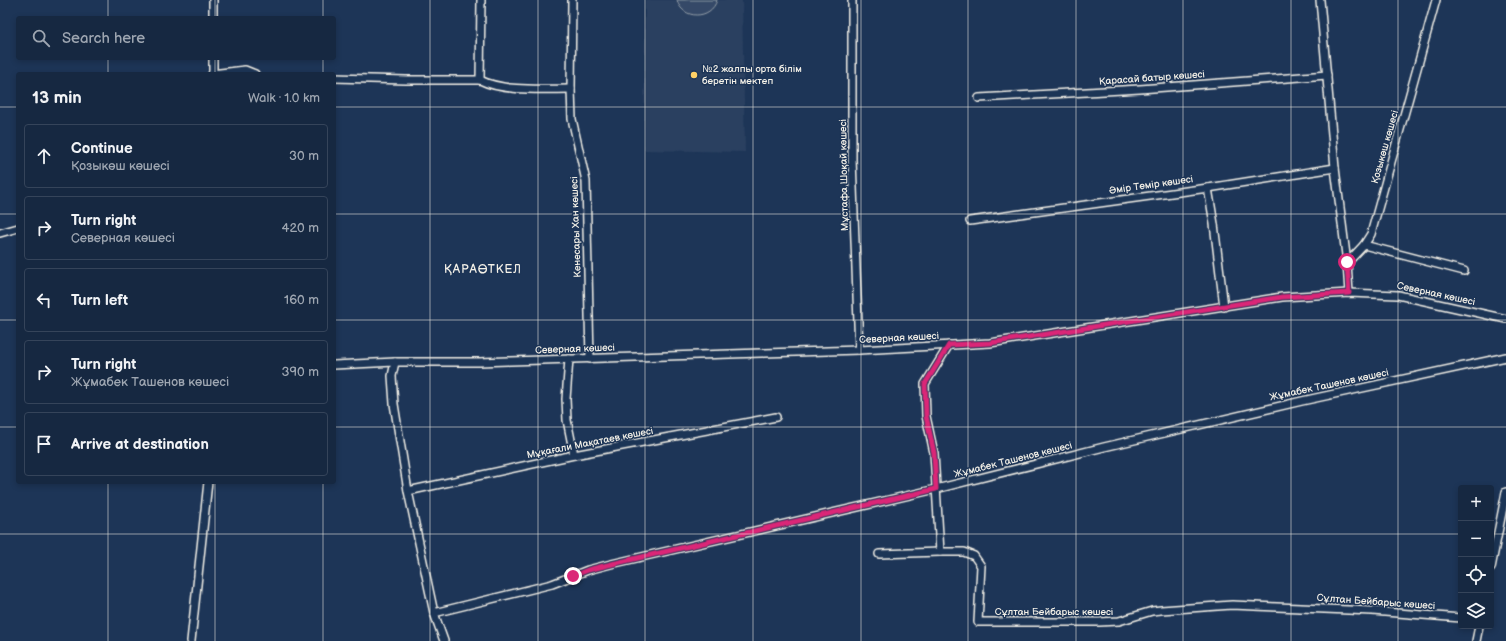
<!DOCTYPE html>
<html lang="en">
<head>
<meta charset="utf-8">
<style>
	:root { --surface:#162841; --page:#23344c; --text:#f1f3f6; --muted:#9ea6b1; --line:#35445a }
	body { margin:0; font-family:"Balsamiq Sans",sans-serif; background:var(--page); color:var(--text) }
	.controls { position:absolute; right:12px; bottom:12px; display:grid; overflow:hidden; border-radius:4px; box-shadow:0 2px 6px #0003 }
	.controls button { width:36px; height:36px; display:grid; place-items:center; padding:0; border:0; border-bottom:1px solid var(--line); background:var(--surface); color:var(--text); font:20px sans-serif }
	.stop { position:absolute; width:12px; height:12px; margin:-9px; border:3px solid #db2777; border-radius:50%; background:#fff }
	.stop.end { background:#db2777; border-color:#fff; box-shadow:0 1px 4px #0008 }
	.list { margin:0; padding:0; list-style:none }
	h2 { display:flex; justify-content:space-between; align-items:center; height:52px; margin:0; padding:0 16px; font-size:17px }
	h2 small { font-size:13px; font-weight:400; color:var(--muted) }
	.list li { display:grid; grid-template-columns:26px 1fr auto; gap:12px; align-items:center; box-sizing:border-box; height:64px; margin:0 8px 8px; padding:0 8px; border:1px solid var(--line); border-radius:4px }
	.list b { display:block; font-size:15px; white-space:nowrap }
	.list p { margin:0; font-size:13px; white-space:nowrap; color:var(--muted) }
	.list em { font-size:13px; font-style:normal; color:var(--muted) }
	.icon { flex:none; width:22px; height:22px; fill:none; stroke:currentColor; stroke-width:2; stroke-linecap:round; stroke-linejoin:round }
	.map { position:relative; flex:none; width:1506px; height:641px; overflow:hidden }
	.search { position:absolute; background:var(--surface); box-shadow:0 2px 6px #0003; left:16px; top:16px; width:320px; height:44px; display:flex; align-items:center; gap:10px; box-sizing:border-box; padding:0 14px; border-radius:4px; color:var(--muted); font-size:15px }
	.panel { position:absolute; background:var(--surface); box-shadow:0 2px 6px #0003; left:16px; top:72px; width:320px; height:412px; border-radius:4px }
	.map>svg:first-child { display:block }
	.built { fill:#2a4060 }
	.green { fill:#354a67; stroke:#949ea8 }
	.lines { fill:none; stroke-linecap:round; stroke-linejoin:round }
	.street-casing { stroke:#f4f1e8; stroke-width:10 }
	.street { stroke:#1d3557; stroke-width:7 }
	.route { stroke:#db2777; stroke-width:5 }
	.grid { fill:none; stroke:#f4f1e8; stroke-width:1; stroke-opacity:0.55 }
	.poi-dot { fill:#ffd166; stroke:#1d3557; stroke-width:1.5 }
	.labels { text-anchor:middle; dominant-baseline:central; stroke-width:3; stroke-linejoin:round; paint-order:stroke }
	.poi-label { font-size:10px; fill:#f4f1e8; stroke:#1d3557; text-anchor:start }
	.street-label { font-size:10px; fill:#f4f1e8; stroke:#1d3557 }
	.quarter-label { font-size:12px; letter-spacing:1px; fill:#f4f1e8; stroke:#1d3557 }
</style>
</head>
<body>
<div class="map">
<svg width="1506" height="641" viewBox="0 0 1506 641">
	<rect width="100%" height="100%" fill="#1d3557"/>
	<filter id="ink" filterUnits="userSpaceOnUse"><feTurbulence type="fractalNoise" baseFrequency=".025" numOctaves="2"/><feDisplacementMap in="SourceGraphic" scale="8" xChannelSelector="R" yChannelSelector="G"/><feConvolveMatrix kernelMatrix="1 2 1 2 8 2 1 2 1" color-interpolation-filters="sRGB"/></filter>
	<g filter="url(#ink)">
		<!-- built -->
		<polygon class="built" points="645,0 742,0 745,152 644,150"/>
		<!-- green -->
		<path class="green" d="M677,0H717C711,20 682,20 677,0Z"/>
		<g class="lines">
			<!-- street casing -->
			<g class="street-casing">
				<g id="street">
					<polyline points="572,0 571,89 572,119 586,181 590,359"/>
					<polyline points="852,0 852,159 859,350"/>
					<polyline points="1320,0 1335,168 1347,263"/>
					<polyline points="213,18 213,0"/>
					<polyline points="212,74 245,70 255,74"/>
					<polyline points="213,74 213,58"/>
					<path d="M334,78L406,80H480C503,92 544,89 571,89"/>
					<polyline points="480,80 481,0"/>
					<polyline points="979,98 1140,89 1327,75"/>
					<polyline points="1208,188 1214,224 1224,307"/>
					<polyline points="970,221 1208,188 1335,168"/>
					<polyline points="0,233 18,228"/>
					<polyline points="1364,245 1464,271"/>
					<polyline points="1349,293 1347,263 1364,245 1371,234 1436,0"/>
					<polyline points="949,345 925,384 926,416 934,453 940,552 964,552 974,556 981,566 978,622 1099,622 1119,621 1152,611 1161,610 1232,605 1372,611 1461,618"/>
					<polyline points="569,359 566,399 567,420 574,455"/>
					<polyline points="395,362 392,376 394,404 408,491 434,613 444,641"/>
					<polyline points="334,365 395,362 479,362 859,350 990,343 1282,297 1349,293 1398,295 1506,319"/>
					<polyline points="408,491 574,455 776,417"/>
					<polyline points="879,554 940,552"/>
					<polyline points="1491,568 1506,492"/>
					<polyline points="434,613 552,584 588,570 611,564 936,489 1104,447 1302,401 1506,357"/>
					<polyline points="191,641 208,482"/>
					<polyline points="1476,641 1479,626"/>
				</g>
			</g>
			<!-- street -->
			<use href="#street" class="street"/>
		</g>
	</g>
	<g class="lines" filter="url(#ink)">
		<!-- route -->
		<polyline class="route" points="573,576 588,570 612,564 936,489 934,453 926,416 925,384 949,345 990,343 1282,297 1349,293 1347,262"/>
	</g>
	<!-- grid -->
	<path class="grid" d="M108,0V18M215,0V18M323,0V18M430,0V641M538,0V641M645,0V641M753,0V641M861,0V641M968,0V641M1076,0V641M1183,0V641M1291,0V641M1398,0V641M108,58V74M215,58V74M323,58V74M0,107H18M334,107H1506M0,214H18M334,214H1506M0,320H18M334,320H1506M0,427H18M334,427H1506M108,482V641M215,482V641M323,482V641M0,534H1461M1491,534H1506"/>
	<!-- markers -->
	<circle class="poi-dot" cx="694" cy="75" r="4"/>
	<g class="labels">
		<!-- poi labels -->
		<g class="poi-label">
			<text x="702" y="69">№2 жалпы орта білім<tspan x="702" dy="12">беретін мектеп</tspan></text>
		</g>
		<!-- street labels -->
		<g class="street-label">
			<text transform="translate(1152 78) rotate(-4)">Қарасай батыр көшесі</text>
			<text transform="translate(1385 147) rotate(-74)">Қозыкөш көшесі</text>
			<text transform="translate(844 175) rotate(-91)">Мұстафа Шоқай көшесі</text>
			<text transform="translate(1151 185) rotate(-8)">Әмір Темір көшесі</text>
			<text transform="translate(576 227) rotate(-92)">Кенесары Хан көшесі</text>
			<text transform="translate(1436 294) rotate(12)">Северная көшесі</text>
			<text transform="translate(899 338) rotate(-3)">Северная көшесі</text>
			<text transform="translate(575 349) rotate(-2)">Северная көшесі</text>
			<text transform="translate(1329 385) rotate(-12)">Жұмабек Ташенов көшесі</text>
			<text transform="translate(590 443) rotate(-11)">Мұқағали Мақатаев көшесі</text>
			<text transform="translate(1013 460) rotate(-14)">Жұмабек Ташенов көшесі</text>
			<text transform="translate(1376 602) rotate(4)">Сұлтан Бейбарыс көшесі</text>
			<text x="1054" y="612">Сұлтан Бейбарыс көшесі</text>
		</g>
		<!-- quarter labels -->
		<g class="quarter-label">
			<text x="483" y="269">ҚАРАӨТКЕЛ</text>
		</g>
	</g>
</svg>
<div class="controls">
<button>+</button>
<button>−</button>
<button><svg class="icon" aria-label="locate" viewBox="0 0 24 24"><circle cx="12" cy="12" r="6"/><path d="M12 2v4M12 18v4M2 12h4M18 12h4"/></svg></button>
<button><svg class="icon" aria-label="layers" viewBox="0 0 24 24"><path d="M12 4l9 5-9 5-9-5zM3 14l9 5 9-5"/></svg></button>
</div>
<div class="stop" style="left:1347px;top:262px"></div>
<div class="stop end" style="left:573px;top:576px"></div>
<div class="search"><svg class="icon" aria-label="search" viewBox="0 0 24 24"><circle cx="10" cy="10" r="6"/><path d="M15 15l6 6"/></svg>Search here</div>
<section class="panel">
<h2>13 min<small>Walk · 1.0 km</small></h2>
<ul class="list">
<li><svg class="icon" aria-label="ahead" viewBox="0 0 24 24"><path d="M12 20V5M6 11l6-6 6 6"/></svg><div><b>Continue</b><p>Қозыкөш көшесі</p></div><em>30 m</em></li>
<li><svg class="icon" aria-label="right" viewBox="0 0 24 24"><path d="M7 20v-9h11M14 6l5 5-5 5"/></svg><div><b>Turn right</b><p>Северная көшесі</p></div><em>420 m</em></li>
<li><svg class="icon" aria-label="left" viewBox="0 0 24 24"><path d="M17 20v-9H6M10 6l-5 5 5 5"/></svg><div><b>Turn left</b></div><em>160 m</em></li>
<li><svg class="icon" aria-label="right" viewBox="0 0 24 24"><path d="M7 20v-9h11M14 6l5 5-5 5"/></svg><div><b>Turn right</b><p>Жұмабек Ташенов көшесі</p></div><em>390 m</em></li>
<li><svg class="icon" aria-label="arrive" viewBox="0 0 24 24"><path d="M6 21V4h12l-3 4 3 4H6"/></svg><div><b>Arrive at destination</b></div></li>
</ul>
</section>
</div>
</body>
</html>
